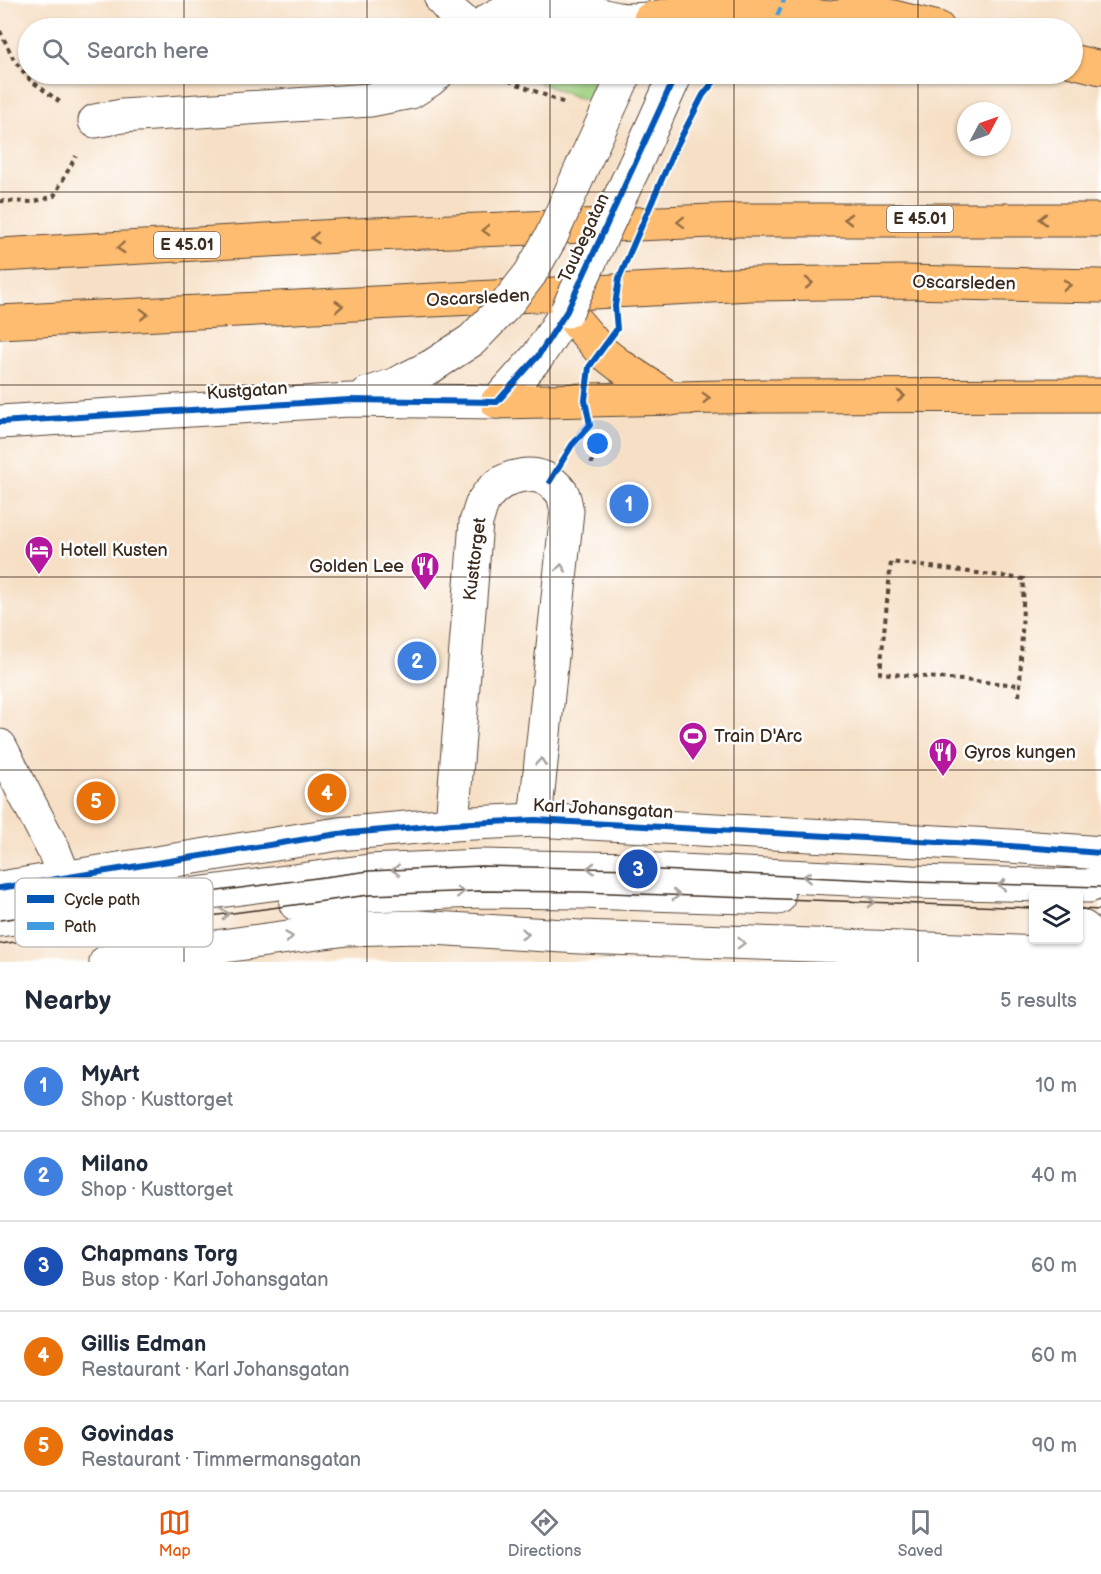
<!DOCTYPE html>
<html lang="en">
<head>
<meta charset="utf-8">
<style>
	:root { --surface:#fff; --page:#f2f2f3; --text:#1f2937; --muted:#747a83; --line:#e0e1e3; --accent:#ea580c }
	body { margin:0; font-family:"Balsamiq Sans",sans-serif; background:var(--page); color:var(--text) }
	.controls { position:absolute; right:18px; bottom:18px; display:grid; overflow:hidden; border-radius:6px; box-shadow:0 2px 4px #0004 }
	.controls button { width:54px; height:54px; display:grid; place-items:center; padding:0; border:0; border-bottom:2px solid var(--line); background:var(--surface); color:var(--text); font:30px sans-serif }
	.compass { position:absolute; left:957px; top:102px; width:54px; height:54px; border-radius:50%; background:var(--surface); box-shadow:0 2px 4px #0004; rotate:49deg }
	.you { position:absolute; left:598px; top:444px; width:21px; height:21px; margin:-15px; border:4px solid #fff; border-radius:50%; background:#1a73e8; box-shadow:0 0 0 9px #1a73e833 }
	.badge { display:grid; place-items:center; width:39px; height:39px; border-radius:50%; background:var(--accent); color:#fff; font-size:20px; font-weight:700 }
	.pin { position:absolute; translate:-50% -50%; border:3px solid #fff; box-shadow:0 2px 6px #0006 }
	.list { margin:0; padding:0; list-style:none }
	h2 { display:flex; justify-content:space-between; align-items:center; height:78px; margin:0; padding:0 24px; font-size:26px }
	h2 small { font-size:20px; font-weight:400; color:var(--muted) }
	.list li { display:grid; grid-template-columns:39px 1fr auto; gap:18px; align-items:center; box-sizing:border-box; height:90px; padding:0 24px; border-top:2px solid var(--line) }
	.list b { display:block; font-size:22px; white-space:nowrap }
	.list p { margin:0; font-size:20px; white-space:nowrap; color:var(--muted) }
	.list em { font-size:20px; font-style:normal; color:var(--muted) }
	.icon { flex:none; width:33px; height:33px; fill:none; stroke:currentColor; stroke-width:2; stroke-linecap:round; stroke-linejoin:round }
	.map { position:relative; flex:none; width:1101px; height:962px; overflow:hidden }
	.search { position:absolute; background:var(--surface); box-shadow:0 2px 4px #0004; left:18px; right:18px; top:18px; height:66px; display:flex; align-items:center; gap:15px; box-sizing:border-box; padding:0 21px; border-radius:33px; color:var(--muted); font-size:22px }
	.sheet { height:528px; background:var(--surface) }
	nav { display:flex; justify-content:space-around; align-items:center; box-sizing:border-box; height:84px; border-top:2px solid var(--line); background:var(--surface); font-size:16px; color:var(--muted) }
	nav a { display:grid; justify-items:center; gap:3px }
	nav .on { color:var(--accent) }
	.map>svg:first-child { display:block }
	.green { fill:#9ed07f; stroke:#6c7d4e; stroke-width:1.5 }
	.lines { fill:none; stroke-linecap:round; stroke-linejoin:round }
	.minor-casing { stroke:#574537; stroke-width:35 }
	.highway-casing { stroke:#574537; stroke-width:35 }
	.path { stroke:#574537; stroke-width:4; stroke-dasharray:4.5 4.5; stroke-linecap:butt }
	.minor { stroke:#fff; stroke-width:33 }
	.highway { stroke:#fdbc6f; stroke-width:33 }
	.tram { stroke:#3b2a1e; stroke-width:1.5 }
	.minor-bridge-casing { stroke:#574537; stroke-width:35; stroke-linecap:butt }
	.minor-bridge { stroke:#fff; stroke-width:33 }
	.quiet { stroke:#3f9ce0; stroke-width:4.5; stroke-dasharray:9 4.5; stroke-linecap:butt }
	.cycleway-casing { stroke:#fff; stroke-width:10 }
	.cycleway { stroke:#0057b8; stroke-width:6 }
	.oneway { stroke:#926c42 }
	.oneway2 { stroke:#a79f9a }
	.grid { fill:none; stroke:#3b2a1e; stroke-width:1.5; stroke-opacity:0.55 }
	.labels { text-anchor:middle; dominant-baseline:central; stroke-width:5; stroke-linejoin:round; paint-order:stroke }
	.shield { fill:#fff; stroke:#766a62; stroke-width:1.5 }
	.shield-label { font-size:16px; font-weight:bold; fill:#3b2a1e }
	.street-label { font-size:18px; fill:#3b2a1e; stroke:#fff }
	.poi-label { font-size:18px; fill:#3b2a1e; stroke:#fff; text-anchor:start }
	.key { fill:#fff; stroke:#c4bfbc; stroke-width:1.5 }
	.key-label { font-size:16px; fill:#3b2a1e }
</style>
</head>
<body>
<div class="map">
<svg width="1101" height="962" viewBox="0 0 1101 962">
	<rect width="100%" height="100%" fill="#fff"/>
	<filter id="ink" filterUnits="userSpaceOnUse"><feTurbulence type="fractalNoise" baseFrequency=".0167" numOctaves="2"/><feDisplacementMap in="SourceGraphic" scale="12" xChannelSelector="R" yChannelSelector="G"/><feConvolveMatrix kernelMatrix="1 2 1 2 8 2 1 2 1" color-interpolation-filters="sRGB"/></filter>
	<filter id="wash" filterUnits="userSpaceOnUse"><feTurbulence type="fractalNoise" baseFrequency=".008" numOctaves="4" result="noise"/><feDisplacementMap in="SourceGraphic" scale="24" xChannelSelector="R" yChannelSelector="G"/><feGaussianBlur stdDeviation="1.35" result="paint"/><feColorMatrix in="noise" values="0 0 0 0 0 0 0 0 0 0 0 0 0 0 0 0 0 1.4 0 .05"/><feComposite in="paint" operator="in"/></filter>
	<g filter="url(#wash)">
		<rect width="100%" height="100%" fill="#f6dfc5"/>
		<!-- green -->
		<polygon class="green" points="518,74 593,74 591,100 578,98"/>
	</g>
	<g filter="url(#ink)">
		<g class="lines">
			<!-- minor casing -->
			<g class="minor-casing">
				<g id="minor">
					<polyline points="442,0 453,13 471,28"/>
					<path d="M478,28C498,11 528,0 555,2C576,5 597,16 618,19C628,21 640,19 650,19"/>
					<polyline points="95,121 122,116 370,100 411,92 430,80 437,74"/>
					<polyline points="583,165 625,74"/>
					<polyline points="634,167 676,74"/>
					<polyline points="367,394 394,385 432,366"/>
					<polyline points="0,422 349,400 497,402 538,356 567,311"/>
					<polyline points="0,746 54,851 65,879"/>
					<path d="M452,824L476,522C479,515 480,506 484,500C501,473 542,464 562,493C565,498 565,505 567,511L535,820"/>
					<polyline points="0,888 338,834 452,824 535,820 1010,846 1101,853"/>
					<polyline points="296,904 369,895 480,891 582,892 778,898"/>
					<polyline points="0,920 369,871 481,866 638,869 913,882 1089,886 1101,881"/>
					<polyline points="1078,925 1084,928 1101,953"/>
					<polyline points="106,962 347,929 417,927 580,937 1101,955"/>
				</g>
			</g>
			<!-- highway casing -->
			<g class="highway-casing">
				<g id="highway">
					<polyline points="855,1 873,12 938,28"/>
					<polyline points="650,19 706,7 830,18 873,12"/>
					<polyline points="1072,61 1101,68"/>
					<polyline points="0,255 374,234 739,220 1101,220"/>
					<polyline points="567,311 601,351 619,365 671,399"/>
					<polyline points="0,322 751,284 903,282 1101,286"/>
					<polyline points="497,402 764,396 1101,395"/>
				</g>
			</g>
			<!-- path -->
			<g class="path">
				<polyline points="0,31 14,60 30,80 60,102"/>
				<polyline points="492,74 567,104"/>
				<polyline points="0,201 33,202 54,196 76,156"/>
				<polyline points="591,442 592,464"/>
				<polyline points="1019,696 1020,685 1024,579 891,562 880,673 1020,685"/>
			</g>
			<!-- minor -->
			<use href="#minor" class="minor"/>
			<!-- highway -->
			<use href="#highway" class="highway"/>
			<!-- tram -->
			<g class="tram">
				<polyline points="1078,909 1101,910"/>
				<polyline points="0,920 369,871 481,866 638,869 913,882 1101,887"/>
				<polyline points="0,944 369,895 480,891 582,892 1034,908"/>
			</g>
			<!-- minor-bridge casing -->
			<g class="minor-bridge-casing">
				<g id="minor-bridge">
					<polyline points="567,311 634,167"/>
					<polyline points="432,366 472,340 505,306 530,274 551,237 583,165"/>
				</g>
			</g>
			<!-- minor-bridge -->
			<use href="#minor-bridge" class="minor-bridge"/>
			<!-- quiet -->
			<polyline class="quiet" points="772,28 784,0"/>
			<!-- cycleway casing -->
			<g class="cycleway-casing">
				<g id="cycleway">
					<polyline points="0,422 349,400 497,402 538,356 567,311 676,74"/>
					<polyline points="550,481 572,445 590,425 585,400 589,367 617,329 615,306 619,278 674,151 703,95 720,74"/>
					<polyline points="0,888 338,834 452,824 535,820 1010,846 1101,853"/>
				</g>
			</g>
			<!-- cycleway -->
			<use href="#cycleway" class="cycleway"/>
		</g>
		<!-- one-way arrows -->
		<defs><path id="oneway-chevron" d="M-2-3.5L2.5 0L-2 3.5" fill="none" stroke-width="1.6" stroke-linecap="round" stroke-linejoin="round" transform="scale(1.5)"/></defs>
		<g class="oneway">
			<use href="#oneway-chevron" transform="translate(848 219) rotate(180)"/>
			<use href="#oneway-chevron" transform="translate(1043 219) rotate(-180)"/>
			<use href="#oneway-chevron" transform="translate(681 222) rotate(178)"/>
			<use href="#oneway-chevron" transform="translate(486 230) rotate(178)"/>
			<use href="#oneway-chevron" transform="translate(315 238) rotate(177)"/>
			<use href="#oneway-chevron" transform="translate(121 248) rotate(177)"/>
			<use href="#oneway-chevron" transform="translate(809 283) rotate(-1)"/>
			<use href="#oneway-chevron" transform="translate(1067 285) rotate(1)"/>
			<use href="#oneway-chevron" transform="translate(339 306) rotate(-3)"/>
			<use href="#oneway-chevron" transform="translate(144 314) rotate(-2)"/>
			<use href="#oneway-chevron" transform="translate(901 396)"/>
			<use href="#oneway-chevron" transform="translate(706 398) rotate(-2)"/>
		</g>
		<g class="oneway2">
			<use href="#oneway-chevron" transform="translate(561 568) rotate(-84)"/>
			<use href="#oneway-chevron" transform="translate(541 762) rotate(-84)"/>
			<use href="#oneway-chevron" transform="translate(591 868) rotate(-179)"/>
			<use href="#oneway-chevron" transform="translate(396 870) rotate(178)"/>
			<use href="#oneway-chevron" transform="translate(807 877) rotate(-177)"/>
			<use href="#oneway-chevron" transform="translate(1002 885) rotate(-179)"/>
			<use href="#oneway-chevron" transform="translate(460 892) rotate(-2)"/>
			<use href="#oneway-chevron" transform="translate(676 895) rotate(2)"/>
			<use href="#oneway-chevron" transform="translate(871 902) rotate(2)"/>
			<use href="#oneway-chevron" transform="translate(225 914) rotate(-8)"/>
			<use href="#oneway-chevron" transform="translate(525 934) rotate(4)"/>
			<use href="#oneway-chevron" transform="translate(289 937) rotate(-8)"/>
			<use href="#oneway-chevron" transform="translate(741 943) rotate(2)"/>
		</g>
	</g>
	<!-- grid -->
	<path class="grid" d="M184,0V28M367,0V28M550,0V28M734,0V28M918,0V28M184,74V962M367,74V962M550,74V962M734,74V962M918,74V962M0,192H1101M0,385H1101M0,577H1101M0,770H1101"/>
	<!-- icons -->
	<defs>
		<g id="hotel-pin" transform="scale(1.5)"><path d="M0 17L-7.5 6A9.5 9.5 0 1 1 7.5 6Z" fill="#b5179e" stroke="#fff"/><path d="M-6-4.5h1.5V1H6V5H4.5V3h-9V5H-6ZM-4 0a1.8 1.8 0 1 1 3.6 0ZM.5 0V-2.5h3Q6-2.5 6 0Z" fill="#fff"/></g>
		<g id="restaurant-pin" transform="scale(1.5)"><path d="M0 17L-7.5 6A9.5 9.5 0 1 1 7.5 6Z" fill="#b5179e" stroke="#fff"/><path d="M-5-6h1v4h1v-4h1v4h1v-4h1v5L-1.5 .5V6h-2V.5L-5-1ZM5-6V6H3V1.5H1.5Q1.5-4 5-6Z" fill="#fff"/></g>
		<g id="stadium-pin" transform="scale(1.5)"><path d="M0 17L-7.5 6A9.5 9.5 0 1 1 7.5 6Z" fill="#b5179e" stroke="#fff"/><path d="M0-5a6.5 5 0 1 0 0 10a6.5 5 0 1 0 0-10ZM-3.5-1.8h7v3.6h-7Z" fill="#fff"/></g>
	</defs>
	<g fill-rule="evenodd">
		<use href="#hotel-pin" x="39" y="550"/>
		<use href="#restaurant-pin" x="425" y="566"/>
		<use href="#stadium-pin" x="693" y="736"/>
		<use href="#restaurant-pin" x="943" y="752"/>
	</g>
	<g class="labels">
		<!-- shield labels -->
		<g class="shield">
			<rect x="887" y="206" width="66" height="26" rx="4.5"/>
			<rect x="154" y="232" width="66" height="26" rx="4.5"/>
		</g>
		<g class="shield-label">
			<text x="920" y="219">E 45.01</text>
			<text x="187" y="245">E 45.01</text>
		</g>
		<!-- street labels -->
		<g class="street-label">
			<text transform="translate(584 238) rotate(-65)">Taubegatan</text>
			<text transform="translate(964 283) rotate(1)">Oscarsleden</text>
			<text transform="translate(478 298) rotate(-3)">Oscarsleden</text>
			<text transform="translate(247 391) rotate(-4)">Kustgatan</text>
			<text transform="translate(475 559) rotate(-83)">Kusttorget</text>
			<text transform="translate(603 809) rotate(3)">Karl Johansgatan</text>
		</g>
		<!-- poi labels -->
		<g class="poi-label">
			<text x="60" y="550">Hotell Kusten</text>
			<text x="404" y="566" text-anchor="end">Golden Lee</text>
			<text x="714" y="736">Train D'Arc</text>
			<text x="964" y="752">Gyros kungen</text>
		</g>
	</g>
	<!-- legend -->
	<rect x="15" y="878" width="198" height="69" rx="9" class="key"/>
	<rect x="27" y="895" width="27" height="8" fill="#0057b8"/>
	<rect x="27" y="922" width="27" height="8" fill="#3f9ce0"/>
	<g class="key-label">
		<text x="64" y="905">Cycle path</text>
		<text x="64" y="932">Path</text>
	</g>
</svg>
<div class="controls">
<button><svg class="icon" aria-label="layers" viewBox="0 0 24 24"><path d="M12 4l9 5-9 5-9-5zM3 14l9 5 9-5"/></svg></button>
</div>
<svg class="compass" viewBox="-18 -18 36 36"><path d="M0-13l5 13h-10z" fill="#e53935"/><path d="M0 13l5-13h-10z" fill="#747a83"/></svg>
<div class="you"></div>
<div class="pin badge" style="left:629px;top:504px;background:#3f7fe0">1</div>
<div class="pin badge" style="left:417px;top:661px;background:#3f7fe0">2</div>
<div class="pin badge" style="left:638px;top:869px;background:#1a4fb4">3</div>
<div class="pin badge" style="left:327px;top:793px;background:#e8710a">4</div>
<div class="pin badge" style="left:96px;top:801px;background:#e8710a">5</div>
<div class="search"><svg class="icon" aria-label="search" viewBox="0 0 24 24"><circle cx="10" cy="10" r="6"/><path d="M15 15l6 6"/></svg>Search here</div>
</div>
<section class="sheet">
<h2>Nearby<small>5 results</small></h2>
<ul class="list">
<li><span class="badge" style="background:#3f7fe0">1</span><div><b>MyArt</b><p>Shop · Kusttorget</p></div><em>10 m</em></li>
<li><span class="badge" style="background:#3f7fe0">2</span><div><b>Milano</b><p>Shop · Kusttorget</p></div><em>40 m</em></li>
<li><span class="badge" style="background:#1a4fb4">3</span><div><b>Chapmans Torg</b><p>Bus stop · Karl Johansgatan</p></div><em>60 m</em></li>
<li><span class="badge" style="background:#e8710a">4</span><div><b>Gillis Edman</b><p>Restaurant · Karl Johansgatan</p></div><em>60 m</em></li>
<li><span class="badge" style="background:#e8710a">5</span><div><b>Govindas</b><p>Restaurant · Timmermansgatan</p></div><em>90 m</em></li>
</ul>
</section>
<nav>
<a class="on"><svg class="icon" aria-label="map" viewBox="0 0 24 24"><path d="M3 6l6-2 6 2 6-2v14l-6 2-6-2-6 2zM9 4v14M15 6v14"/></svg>Map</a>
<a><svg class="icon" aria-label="directions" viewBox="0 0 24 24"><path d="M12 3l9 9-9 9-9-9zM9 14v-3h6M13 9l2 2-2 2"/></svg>Directions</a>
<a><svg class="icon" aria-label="saved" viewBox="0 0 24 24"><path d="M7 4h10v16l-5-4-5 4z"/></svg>Saved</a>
</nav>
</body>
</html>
